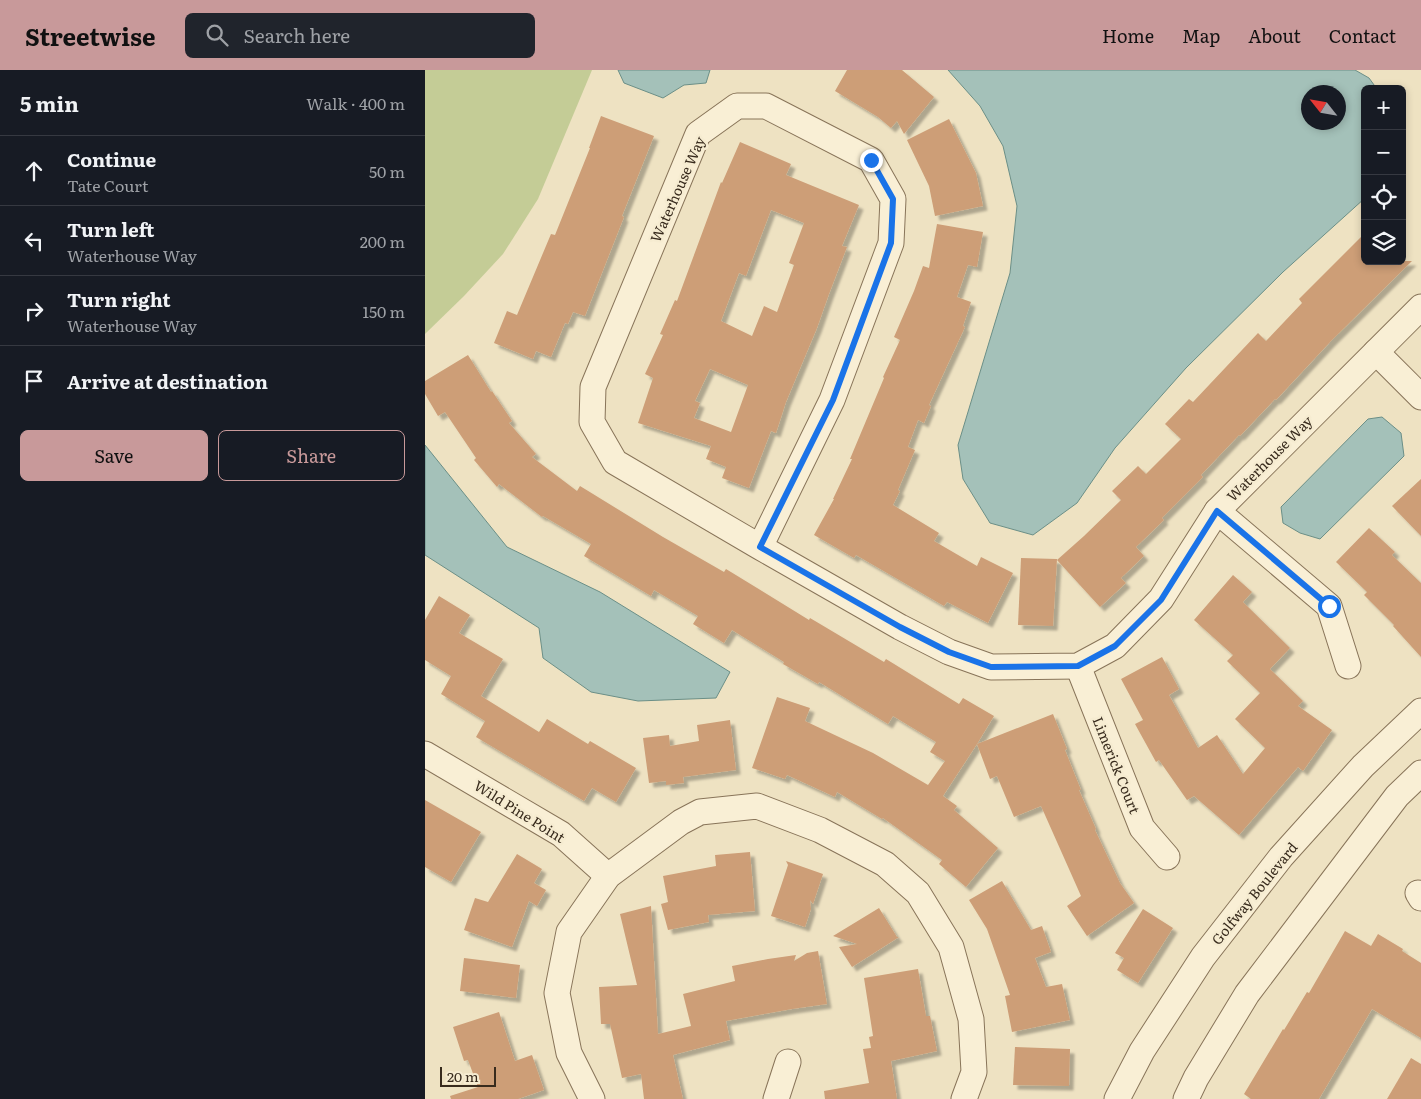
<!DOCTYPE html>
<html lang="en">
<head>
<meta charset="utf-8">
<style>
	:root { --surface:#171b24; --page:#20242c; --text:#f1f3f6; --muted:#9ea1a6; --line:#363941; --accent:#c8999a }
	body { margin:0; font-family:Literata,serif; background:var(--page); color:var(--text) }
	.controls { position:absolute; right:15px; top:15px; display:grid; overflow:hidden; border-radius:8px; box-shadow:0 2px 8px #0003 }
	.controls button { width:45px; height:45px; display:grid; place-items:center; padding:0; border:0; border-bottom:1px solid var(--line); background:var(--surface); color:var(--text); font:25px sans-serif }
	.compass { position:absolute; left:876px; top:15px; width:45px; height:45px; border-radius:50%; background:var(--surface); box-shadow:0 2px 8px #0003; rotate:301deg }
	.scale { position:absolute; left:15px; bottom:12px; width:56px; box-sizing:border-box; padding-left:5px; border:2px solid #382b1d; border-top:0; font-size:14px; line-height:18px; white-space:nowrap; color:#382b1d; -webkit-text-stroke:4px #f6ecd1; paint-order:stroke }
	.stop { position:absolute; width:15px; height:15px; margin:-11px; border:4px solid #1a73e8; border-radius:50%; background:#fff }
	.stop.end { background:#1a73e8; border-color:#fff; box-shadow:0 1px 5px #0008 }
	.list { margin:0; padding:0; list-style:none }
	h2 { display:flex; justify-content:space-between; align-items:center; height:65px; margin:0; padding:0 20px; font-size:21px }
	h2 small { font-size:16px; font-weight:400; color:var(--muted) }
	.list li { display:grid; grid-template-columns:32px 1fr auto; gap:15px; align-items:center; box-sizing:border-box; height:70px; padding:0 20px; border-top:1px solid var(--line) }
	.list b { display:block; font-size:19px; white-space:nowrap }
	.list p { margin:0; font-size:16px; white-space:nowrap; color:var(--muted) }
	.list em { font-size:16px; font-style:normal; color:var(--muted) }
	.actions { display:flex; gap:10px; padding:15px 20px }
	.actions a { flex:1; padding:11px 0; border:1px solid var(--accent); border-radius:8px; text-align:center; font-size:18px; color:var(--accent) }
	.actions .main { background:var(--accent); color:#111 }
	.icon { flex:none; width:28px; height:28px; fill:none; stroke:currentColor; stroke-width:2; stroke-linecap:round; stroke-linejoin:round }
	.map { position:relative; flex:none; width:996px; height:1029px; overflow:hidden }
	header { display:flex; align-items:center; gap:30px; box-sizing:border-box; height:70px; padding:0 25px; background:var(--accent); color:#111 }
	header strong { font-size:24px }
	nav { display:flex; gap:28px; margin-inline-start:auto; font-size:18px }
	.search { width:350px; height:45px; background:var(--page); display:flex; align-items:center; gap:12px; box-sizing:border-box; padding:0 18px; border-radius:8px; color:var(--muted); font-size:19px }
	main { display:flex }
	aside { flex:1; background:var(--surface) }
	.map>svg:first-child { display:block }
	.green { fill:#c4cc96 }
	.water { fill:#a4c1b9; stroke:#6b8f87; fill-rule:evenodd }
	.building { fill:#cd9e77; fill-rule:evenodd; filter:url(#shadow) }
	.lines { fill:none; stroke-linecap:round; stroke-linejoin:round }
	.minor-casing { stroke:#887459; stroke-width:27 }
	.minor { stroke:#f9efd5; stroke-width:25 }
	.route { stroke:#1a73e8; stroke-width:6 }
	.labels { text-anchor:middle; dominant-baseline:central; stroke-width:5; stroke-linejoin:round; paint-order:stroke }
	.street-label { font-size:14px; fill:#382b1d; stroke:#f6ecd1 }
</style>
</head>
<body>
<header>
<strong>Streetwise</strong>
<div class="search"><svg class="icon" aria-label="search" viewBox="0 0 24 24"><circle cx="10" cy="10" r="6"/><path d="M15 15l6 6"/></svg>Search here</div>
<nav><a>Home</a><a>Map</a><a>About</a><a>Contact</a></nav>
</header>
<main>
<aside>
<h2>5 min<small>Walk · 400 m</small></h2>
<ul class="list">
<li><svg class="icon" aria-label="ahead" viewBox="0 0 24 24"><path d="M12 20V5M6 11l6-6 6 6"/></svg><div><b>Continue</b><p>Tate Court</p></div><em>50 m</em></li>
<li><svg class="icon" aria-label="left" viewBox="0 0 24 24"><path d="M17 20v-9H6M10 6l-5 5 5 5"/></svg><div><b>Turn left</b><p>Waterhouse Way</p></div><em>200 m</em></li>
<li><svg class="icon" aria-label="right" viewBox="0 0 24 24"><path d="M7 20v-9h11M14 6l5 5-5 5"/></svg><div><b>Turn right</b><p>Waterhouse Way</p></div><em>150 m</em></li>
<li><svg class="icon" aria-label="arrive" viewBox="0 0 24 24"><path d="M6 21V4h12l-3 4 3 4H6"/></svg><div><b>Arrive at destination</b></div></li>
</ul>
<div class="actions"><a class="main">Save</a><a>Share</a></div>
</aside>
<div class="map">
<svg width="996" height="1029" viewBox="0 0 996 1029">
	<defs>
		<filter id="shadow"><feDropShadow dx="4.5" dy="4.5" stdDeviation="1" flood-color="#0004"/></filter>
	</defs>
	<rect width="100%" height="100%" fill="#eee2c2"/>
	<!-- green -->
	<polygon class="green" points="0,0 167,0 113,129 78,184 39,226 0,264"/>
	<!-- water -->
	<g class="water">
		<polygon points="193,0 285,0 281,13 259,15 238,28 199,13"/>
		<path d="M523,0H930L944,8L952,19H940V128L858,202L761,298L690,378L652,433L608,465L565,453L538,409L533,375L585,203L592,136L578,76L555,36ZM914,22V52H884V22Z"/>
		<polygon points="957,347 976,363 979,386 895,469 875,463 858,453 856,437 943,349"/>
		<polygon points="0,375 82,477 175,522 305,602 291,628 213,631 166,622 118,588 114,558 0,485"/>
	</g>
	<!-- building -->
	<g class="building">
		<polygon points="422,0 477,0 509,27 479,64 472,51 466,58 453,47 410,21"/>
		<polygon points="176,46 229,66 197,146 199,147 160,246 148,242 143,254 140,253 126,287 111,281 108,289 69,273 82,241 92,245 126,164 130,165 165,78 164,78"/>
		<polygon points="524,49 551,103 558,136 510,146 504,116 482,70"/>
		<path d="M315,72L366,94L361,105L434,135L417,176L422,177L404,224L392,258L361,332L351,363L346,361L324,418L297,408L301,397L281,389L286,376L213,353L228,308L220,304L238,265L235,264L250,230L252,231L296,112L297,113ZM346,140L379,153L364,193L369,195L352,242L339,236L327,266L296,251L314,203L321,206ZM285,299L323,315L306,362L269,348L275,333L270,331Z"/>
		<polygon points="512,154 558,162 552,197 543,195 532,227 546,232 538,256 540,257 504,335 506,336 499,353 493,350 483,377 490,380 473,420 475,421 468,435 514,463 509,471 552,496 556,487 588,503 563,553 522,532 519,536 431,485 429,488 389,465 409,429 408,429 427,389 425,389 459,308 458,307 475,270 469,267 489,221 498,196 504,198"/>
		<polygon points="940,163 940,191 987,191 906,271 851,330 850,329 815,366 814,365 776,405 778,407 737,448 739,450 711,477 719,486 696,508 701,513 675,537 632,490 659,466 696,430 687,421 713,396 721,404 756,369 740,354 764,329 768,332 833,263 841,271 877,233 874,229"/>
		<polygon points="43,285 66,322 67,321 87,351 84,353 111,384 107,387 152,421 155,416 238,467 299,502 301,499 384,550 385,548 459,592 461,589 534,634 538,628 569,646 552,674 628,644 642,679 640,680 656,720 654,720 671,759 670,760 695,813 709,833 662,866 642,836 656,826 616,736 589,747 572,706 565,709 552,674 518,726 532,736 529,740 573,778 541,817 514,794 517,790 458,748 457,749 412,722 410,727 362,705 360,709 327,698 352,627 385,638 380,651 448,683 503,715 520,691 505,682 511,672 468,646 463,654 394,612 393,614 358,594 359,592 307,560 299,573 268,554 273,546 229,520 226,526 159,486 166,474 118,446 117,447 74,414 72,417 49,390 51,388 20,342 13,346 0,324 0,311"/>
		<polygon points="996,409 996,466 967,436"/>
		<polygon points="944,458 970,482 967,485 996,513 996,587 968,556 969,555 939,525 942,522 911,492"/>
		<polygon points="596,488 632,489 628,556 593,555"/>
		<polygon points="808,505 827,522 818,532 865,578 845,599 878,631 873,636 907,660 878,701 873,697 814,765 769,726 762,730 734,690 731,692 710,654 718,650 696,609 737,587 754,619 744,625 773,678 792,665 818,704 840,678 810,649 835,623 802,591 808,585 769,550"/>
		<polygon points="14,526 45,545 34,563 78,589 56,626 114,662 122,649 163,674 165,671 211,698 191,732 167,718 159,731 51,667 60,651 16,624 26,606 0,590 0,550"/>
		<polygon points="305,650 311,700 258,707 259,713 241,715 241,711 224,713 218,668 244,665 245,676 274,671 272,655"/>
		<polygon points="0,730 56,762 26,812 0,797"/>
		<polygon points="325,782 330,841 283,845 284,852 243,860 236,834 243,832 238,806 291,796 290,785"/>
		<polygon points="92,784 117,799 109,813 121,820 112,836 104,831 87,877 39,860 50,828 63,832"/>
		<polygon points="361,791 398,804 388,834 385,830 386,839 380,857 346,846 363,795"/>
		<polygon points="577,811 606,860 617,856 626,882 610,888 621,917 637,914 645,950 587,962 580,926 585,925 562,859 544,830"/>
		<polygon points="226,836 233,964 266,956 258,924 310,911 307,896 343,889 371,885 369,891 382,883 393,881 402,934 367,939 301,951 305,970 248,985 258,1029 219,1029 216,1004 197,1008 185,954 176,954 174,917 212,915 195,844"/>
		<polygon points="454,838 472,867 474,867 427,897 414,877 432,874 408,866"/>
		<polygon points="718,839 748,858 713,913 692,900 699,888 690,883"/>
		<polygon points="920,861 946,876 953,864 978,879 977,881 996,893 996,968 947,939 894,1029 826,1029 819,1024 858,959 859,960 882,922 884,923"/>
		<polygon points="39,888 95,895 91,928 35,921"/>
		<polygon points="493,899 501,946 505,946 512,981 466,991 472,1029 400,1029 399,1021 444,1013 438,979 446,978 444,967 448,966 439,908"/>
		<polygon points="74,942 90,991 107,985 119,1020 93,1029 26,1029 25,1026 53,1017 43,990 39,991 28,957"/>
		<polygon points="590,977 645,979 644,1016 588,1015"/>
		<polygon points="986,988 996,994 996,1029 962,1029"/>
	</g>
	<g class="lines">
		<!-- minor casing -->
		<g class="minor-casing">
			<g id="minor">
				<polyline points="951,282 996,327"/>
				<polyline points="792,441 904,536 923,596"/>
				<polyline points="335,477 407,330 466,173 468,129 446,90 341,36 312,36 273,64 168,317 167,352 190,392 335,477 475,557 524,582 566,597 653,596 690,576 736,529 792,441 996,237"/>
				<polyline points="653,596 717,758 742,787"/>
				<polyline points="0,684 136,764 183,806"/>
				<polyline points="993,823 996,828"/>
				<polyline points="167,1029 144,983 132,923 144,862 183,806 256,752 275,742 332,736 395,760 460,794 493,823 526,877 546,949 549,1002 539,1029"/>
				<polyline points="351,1029 363,992"/>
				<polyline points="692,1029 717,981 778,887 856,787 938,696 996,641"/>
				<polyline points="761,1029 771,1008 822,924 972,726 996,703"/>
			</g>
		</g>
		<!-- minor -->
		<use href="#minor" class="minor"/>
	</g>
	<g class="lines">
		<!-- route -->
		<polyline class="route" points="446,90 468,129 466,173 408,330 335,477 475,557 524,582 566,597 653,596 690,576 736,530 792,441 904,536"/>
	</g>
	<g class="labels">
		<!-- street labels -->
		<g class="street-label">
			<text transform="translate(252 119) rotate(-66)">Waterhouse Way</text>
			<text transform="translate(844 388) rotate(-45)">Waterhouse Way</text>
			<text transform="translate(692 695) rotate(68)">Limerick Court</text>
			<text transform="translate(95 741) rotate(32)">Wild Pine Point</text>
			<text transform="translate(829 823) rotate(-51)">Golfway Boulevard</text>
		</g>
	</g>
</svg>
<div class="controls">
<button>+</button>
<button>−</button>
<button><svg class="icon" aria-label="locate" viewBox="0 0 24 24"><circle cx="12" cy="12" r="6"/><path d="M12 2v4M12 18v4M2 12h4M18 12h4"/></svg></button>
<button><svg class="icon" aria-label="layers" viewBox="0 0 24 24"><path d="M12 4l9 5-9 5-9-5zM3 14l9 5 9-5"/></svg></button>
</div>
<svg class="compass" viewBox="-18 -18 36 36"><path d="M0-13l5 13h-10z" fill="#e53935"/><path d="M0 13l5-13h-10z" fill="#9ea1a6"/></svg>
<div class="scale">20 m</div>
<div class="stop" style="left:904px;top:536px"></div>
<div class="stop end" style="left:446px;top:90px"></div>
</div>
</main>
</body>
</html>
